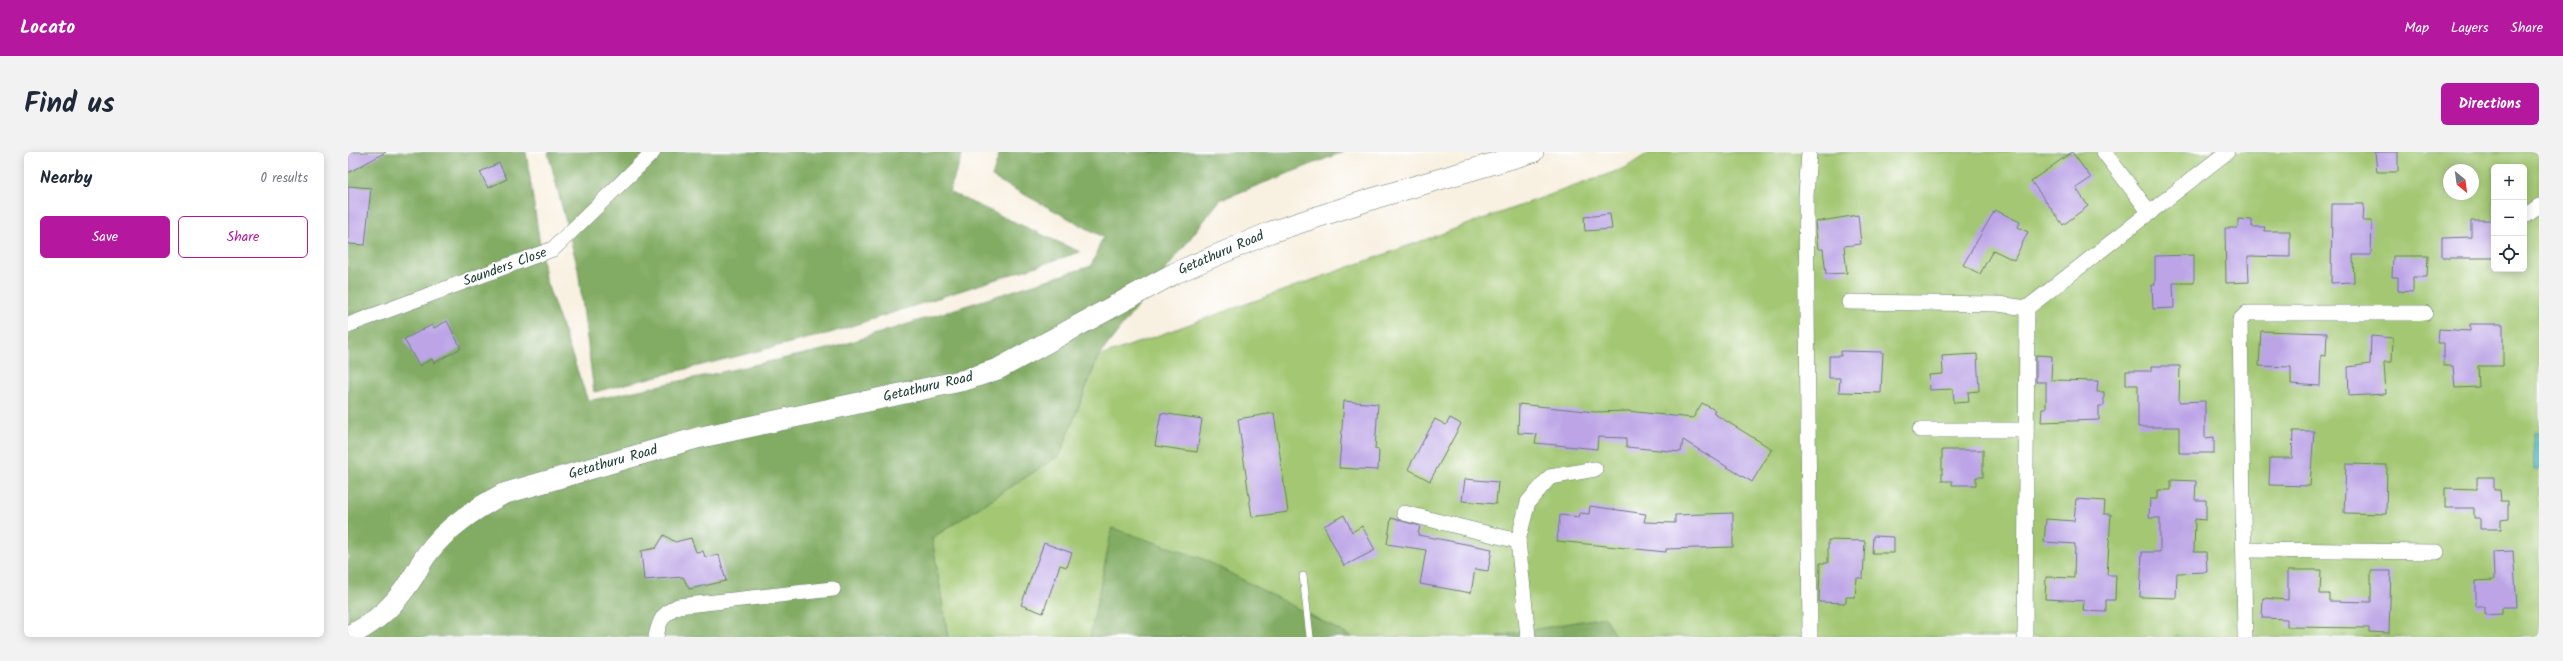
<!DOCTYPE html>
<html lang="en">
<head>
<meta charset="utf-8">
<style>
	:root { --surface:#fff; --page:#f2f2f3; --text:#1f2937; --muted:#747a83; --line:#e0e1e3; --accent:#b5179e }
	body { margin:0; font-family:Kalam,sans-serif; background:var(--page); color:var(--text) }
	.controls { position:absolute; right:12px; top:12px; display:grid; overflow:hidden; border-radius:6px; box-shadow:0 2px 10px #0003 }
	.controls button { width:36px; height:36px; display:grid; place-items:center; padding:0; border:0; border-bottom:1px solid var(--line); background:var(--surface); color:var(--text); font:20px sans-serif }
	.compass { position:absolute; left:2095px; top:12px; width:36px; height:36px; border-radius:50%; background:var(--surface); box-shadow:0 2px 10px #0003; rotate:151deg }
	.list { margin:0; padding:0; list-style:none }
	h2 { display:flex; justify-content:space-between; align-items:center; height:52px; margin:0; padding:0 16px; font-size:17px }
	h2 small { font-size:13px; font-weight:400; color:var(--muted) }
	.actions { display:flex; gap:8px; padding:12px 16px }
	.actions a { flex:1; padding:9px 0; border:1px solid var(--accent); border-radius:6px; text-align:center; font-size:14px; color:var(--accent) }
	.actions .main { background:var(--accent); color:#fff }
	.icon { flex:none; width:22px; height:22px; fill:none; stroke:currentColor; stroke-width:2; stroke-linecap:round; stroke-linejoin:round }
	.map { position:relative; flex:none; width:2191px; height:485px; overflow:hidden; border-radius:6px }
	header { display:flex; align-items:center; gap:24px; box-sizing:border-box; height:56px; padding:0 20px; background:var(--accent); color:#fff }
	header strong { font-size:19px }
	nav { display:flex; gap:22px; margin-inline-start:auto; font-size:14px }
	.intro { display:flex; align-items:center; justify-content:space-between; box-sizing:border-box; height:96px; padding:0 24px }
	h1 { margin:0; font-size:28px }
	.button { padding:10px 18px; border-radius:6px; background:var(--accent); color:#fff; font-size:14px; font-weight:700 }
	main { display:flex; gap:24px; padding:0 24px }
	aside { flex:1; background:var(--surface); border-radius:6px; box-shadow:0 2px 10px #0003 }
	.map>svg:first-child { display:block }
	.green { fill:#a3c772; stroke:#618253; fill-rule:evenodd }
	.forest { fill:#82ac64; stroke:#50744c }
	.water { fill:#4dbcc3; stroke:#367c7c }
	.building { fill:#bca4e6 }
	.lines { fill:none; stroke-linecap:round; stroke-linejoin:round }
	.lane-casing { stroke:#6b7c70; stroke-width:8 }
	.street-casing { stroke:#6b7c70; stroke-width:16 }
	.secondary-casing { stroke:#6b7c70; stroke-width:22 }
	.lane { stroke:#fff; stroke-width:7 }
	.street { stroke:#fff; stroke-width:15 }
	.secondary { stroke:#fff; stroke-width:21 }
	.labels { text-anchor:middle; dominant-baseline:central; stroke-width:3.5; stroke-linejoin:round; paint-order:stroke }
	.street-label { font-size:14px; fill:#1f3d34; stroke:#fff }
</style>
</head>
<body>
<header>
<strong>Locato</strong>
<nav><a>Map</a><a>Layers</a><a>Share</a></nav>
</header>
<div class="intro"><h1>Find us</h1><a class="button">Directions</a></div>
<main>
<aside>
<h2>Nearby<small>0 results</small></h2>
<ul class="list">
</ul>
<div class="actions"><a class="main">Save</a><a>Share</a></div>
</aside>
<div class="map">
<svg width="2191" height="485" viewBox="0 0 2191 485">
	<rect width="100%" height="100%" fill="#fff"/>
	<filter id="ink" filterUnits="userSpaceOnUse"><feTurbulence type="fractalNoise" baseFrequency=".025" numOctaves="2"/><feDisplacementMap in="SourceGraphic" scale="8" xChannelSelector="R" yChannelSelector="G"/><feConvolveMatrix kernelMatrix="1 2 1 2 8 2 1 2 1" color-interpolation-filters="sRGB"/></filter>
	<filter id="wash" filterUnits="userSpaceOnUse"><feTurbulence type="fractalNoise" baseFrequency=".012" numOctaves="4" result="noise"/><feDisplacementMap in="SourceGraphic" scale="16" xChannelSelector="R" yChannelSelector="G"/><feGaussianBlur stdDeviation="0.9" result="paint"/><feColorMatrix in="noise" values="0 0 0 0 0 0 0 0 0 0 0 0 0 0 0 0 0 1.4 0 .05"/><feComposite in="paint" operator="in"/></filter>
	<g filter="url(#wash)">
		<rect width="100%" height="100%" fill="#f8f0e0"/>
		<!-- green -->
		<path class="green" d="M1302,0H2191V485H600L584,386L712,303L750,205L1277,16ZM2146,15H2176V117H2146ZM2101,18H2125V42H2101Z"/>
		<!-- forest -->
		<g class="forest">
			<polygon points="0,0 178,0 197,126 240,249 484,196 743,114 755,85 644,25 652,0 995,0 872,48 750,205 712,303 584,386 600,485 0,485"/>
			<polygon points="200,0 615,0 601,40 732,100 482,181 246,240 230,117"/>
			<polygon points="764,376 853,406 1004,485 742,485"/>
			<polygon points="1256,465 1268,485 1145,485"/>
		</g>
		<!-- water -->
		<polygon class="water" points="2185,280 2191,280 2191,317 2186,317"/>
		<g id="blocks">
			<!-- building -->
			<g class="building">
				<polygon points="0,0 38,0 0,21"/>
				<polygon points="1724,0 1743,26 1728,36 1740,54 1715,73 1683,29"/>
				<polygon points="2027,0 2050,0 2050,20 2029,20"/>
				<polygon points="151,11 159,27 140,36 132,20"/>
				<polygon points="0,34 23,36 17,93 0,92"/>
				<polygon points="1984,52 2016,52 2015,69 2024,69 2023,103 2005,103 2006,130 1983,131"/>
				<polygon points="1647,58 1672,70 1670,75 1680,80 1666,108 1645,98 1632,122 1615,113"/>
				<polygon points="1262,62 1264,77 1237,79 1236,65"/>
				<polygon points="1510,63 1513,92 1496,94 1499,121 1478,122 1475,97 1470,97 1467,70"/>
				<polygon points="1890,67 1904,68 1904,75 1917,75 1916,79 1942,79 1942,105 1900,104 1901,130 1878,131 1877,76 1890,76"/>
				<polygon points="2123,68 2146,68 2146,106 2094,106 2094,86 2123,85"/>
				<polygon points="1846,103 1846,131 1825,131 1826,156 1805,157 1804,133 1807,133 1807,104"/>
				<polygon points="2045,104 2080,104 2079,125 2065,125 2065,140 2050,139 2050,125 2044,125"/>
				<polygon points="99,169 113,196 86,211 84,207 71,214 56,187 84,173 86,176"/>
				<polygon points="2122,172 2155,172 2155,214 2130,214 2131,235 2107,236 2105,214 2096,214 2096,191 2090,191 2091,177 2122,179"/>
				<polygon points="1913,179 1979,181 1978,204 1973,203 1972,234 1943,232 1943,215 1911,214"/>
				<polygon points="2023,184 2045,186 2044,210 2036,210 2038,242 2001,244 2000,215 2022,212"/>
				<polygon points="1493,199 1535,200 1533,241 1491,240 1492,226 1481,226 1481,204 1493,204"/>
				<polygon points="1629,202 1631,239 1620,240 1621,250 1606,251 1605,237 1582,238 1581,223 1595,222 1594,204"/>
				<polygon points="1688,203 1704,204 1703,228 1750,229 1749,240 1756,240 1756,254 1751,254 1751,268 1693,270 1694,257 1698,257 1698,230 1688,230"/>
				<polygon points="1804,214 1832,214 1831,250 1857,249 1857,286 1866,285 1866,301 1831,301 1831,275 1790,275 1790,233 1778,233 1778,219 1804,219"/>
				<polygon points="996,249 1030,252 1027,297 1031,298 1030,318 991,316"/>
				<polygon points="1354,251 1367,258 1365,261 1424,297 1404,330 1335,288 1333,300 1278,295 1278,286 1250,285 1249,297 1187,291 1189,282 1170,281 1171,252 1247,260 1279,259 1345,266"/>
				<polygon points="813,261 854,267 849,300 807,294"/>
				<polygon points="926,261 940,360 904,365 890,267"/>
				<polygon points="1102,266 1113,272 1082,329 1060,317 1087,267 1098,273"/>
				<polygon points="1945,279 1966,279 1962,334 1921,333 1922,306 1944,306"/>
				<polygon points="1594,298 1635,298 1635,325 1628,325 1628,333 1604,333 1604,329 1594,329"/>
				<polygon points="1998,312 2039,313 2038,362 1996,361"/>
				<polygon points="2129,325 2146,325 2146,338 2152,338 2153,349 2160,349 2160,367 2153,368 2153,377 2132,377 2132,366 2126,366 2126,356 2097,356 2097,336 2129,337"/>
				<polygon points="1117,327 1150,330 1148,352 1114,349"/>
				<polygon points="1823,328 1848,329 1847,348 1858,348 1858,368 1847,367 1846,400 1858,400 1859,420 1829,421 1828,446 1792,445 1794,400 1812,400 1812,366 1801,366 1802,347 1810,347 1810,338 1823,338"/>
				<polygon points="1728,347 1757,349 1756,362 1763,362 1759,423 1768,423 1767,448 1758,448 1758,460 1735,459 1736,449 1697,447 1698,425 1726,426 1727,392 1696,390 1698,367 1726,369"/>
				<polygon points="1242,354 1298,362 1296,370 1327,371 1327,363 1385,361 1385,395 1318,397 1318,400 1209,389 1212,363 1231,365 1232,361 1241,362"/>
				<polygon points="996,363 1004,380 1014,374 1027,398 996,414 976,374"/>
				<polygon points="1043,366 1072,374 1070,383 1144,397 1140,419 1127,417 1123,441 1072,432 1078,398 1039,392"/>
				<polygon points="316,383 327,390 343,386 348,400 355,399 357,405 371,403 378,429 341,437 335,425 296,428 293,399 308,396"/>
				<polygon points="1525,384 1546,385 1546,401 1524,401"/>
				<polygon points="1480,388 1517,389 1515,426 1509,426 1507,445 1498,445 1498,451 1471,450 1472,411 1480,411"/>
				<polygon points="696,391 724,401 719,415 712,413 695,461 673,453"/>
				<polygon points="2165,399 2169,455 2154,455 2154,462 2137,463 2137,455 2128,455 2128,429 2146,428 2145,400"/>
				<polygon points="1940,418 1973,418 1972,442 1981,442 1981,449 2023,450 2023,419 2043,419 2041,481 2021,480 2021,476 1939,475 1939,467 1914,466 1915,446 1940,448"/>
			</g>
		</g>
	</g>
	<g filter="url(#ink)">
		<use href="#blocks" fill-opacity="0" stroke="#6b7c70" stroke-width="1"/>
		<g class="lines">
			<!-- lane casing -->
			<g class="lane-casing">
				<polyline id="lane" points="955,424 962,485"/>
			</g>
			<!-- street casing -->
			<g class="street-casing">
				<g id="street">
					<polyline points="1461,0 1458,44 1462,485"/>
					<polyline points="1756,0 1802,61"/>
					<polyline points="2179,63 2191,54"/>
					<polyline points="1501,150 1650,152 1679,156"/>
					<polyline points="0,173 205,97 305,0"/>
					<polyline points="1572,278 1678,278"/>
					<polyline points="1056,361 1170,389"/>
					<polyline points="1897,398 2089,400"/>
					<path d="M308,485C311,469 315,461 330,454L485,437"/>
					<polyline points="1180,485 1170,389 1180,350 1202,325 1247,317"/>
					<polyline points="1677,485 1679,156 1879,0"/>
					<polyline points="1897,485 1892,168 1899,161 2077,161"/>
				</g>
			</g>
			<!-- secondary casing -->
			<g class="secondary-casing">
				<path id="secondary" d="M0,484C26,472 45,455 61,431C68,422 72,411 79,402C99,375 127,357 155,342L349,286L617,228L650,217L827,121L923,80L1027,46L1185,0"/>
			</g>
			<!-- lane -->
			<use href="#lane" class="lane"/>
			<!-- street -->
			<use href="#street" class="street"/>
			<!-- secondary -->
			<use href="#secondary" class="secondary"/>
		</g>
	</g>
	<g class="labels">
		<!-- street labels -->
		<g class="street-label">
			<text transform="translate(873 101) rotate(-23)">Getathuru Road</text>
			<text transform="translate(157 115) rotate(-20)">Saunders Close</text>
			<text transform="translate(580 235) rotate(-13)">Getathuru Road</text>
			<text transform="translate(265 310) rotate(-16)">Getathuru Road</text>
		</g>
	</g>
</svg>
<div class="controls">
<button>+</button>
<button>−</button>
<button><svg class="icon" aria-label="locate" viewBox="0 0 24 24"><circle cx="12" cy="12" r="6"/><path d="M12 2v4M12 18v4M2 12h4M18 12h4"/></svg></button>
</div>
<svg class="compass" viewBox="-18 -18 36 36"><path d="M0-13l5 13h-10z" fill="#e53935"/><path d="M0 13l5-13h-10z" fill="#747a83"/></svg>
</div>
</main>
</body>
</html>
